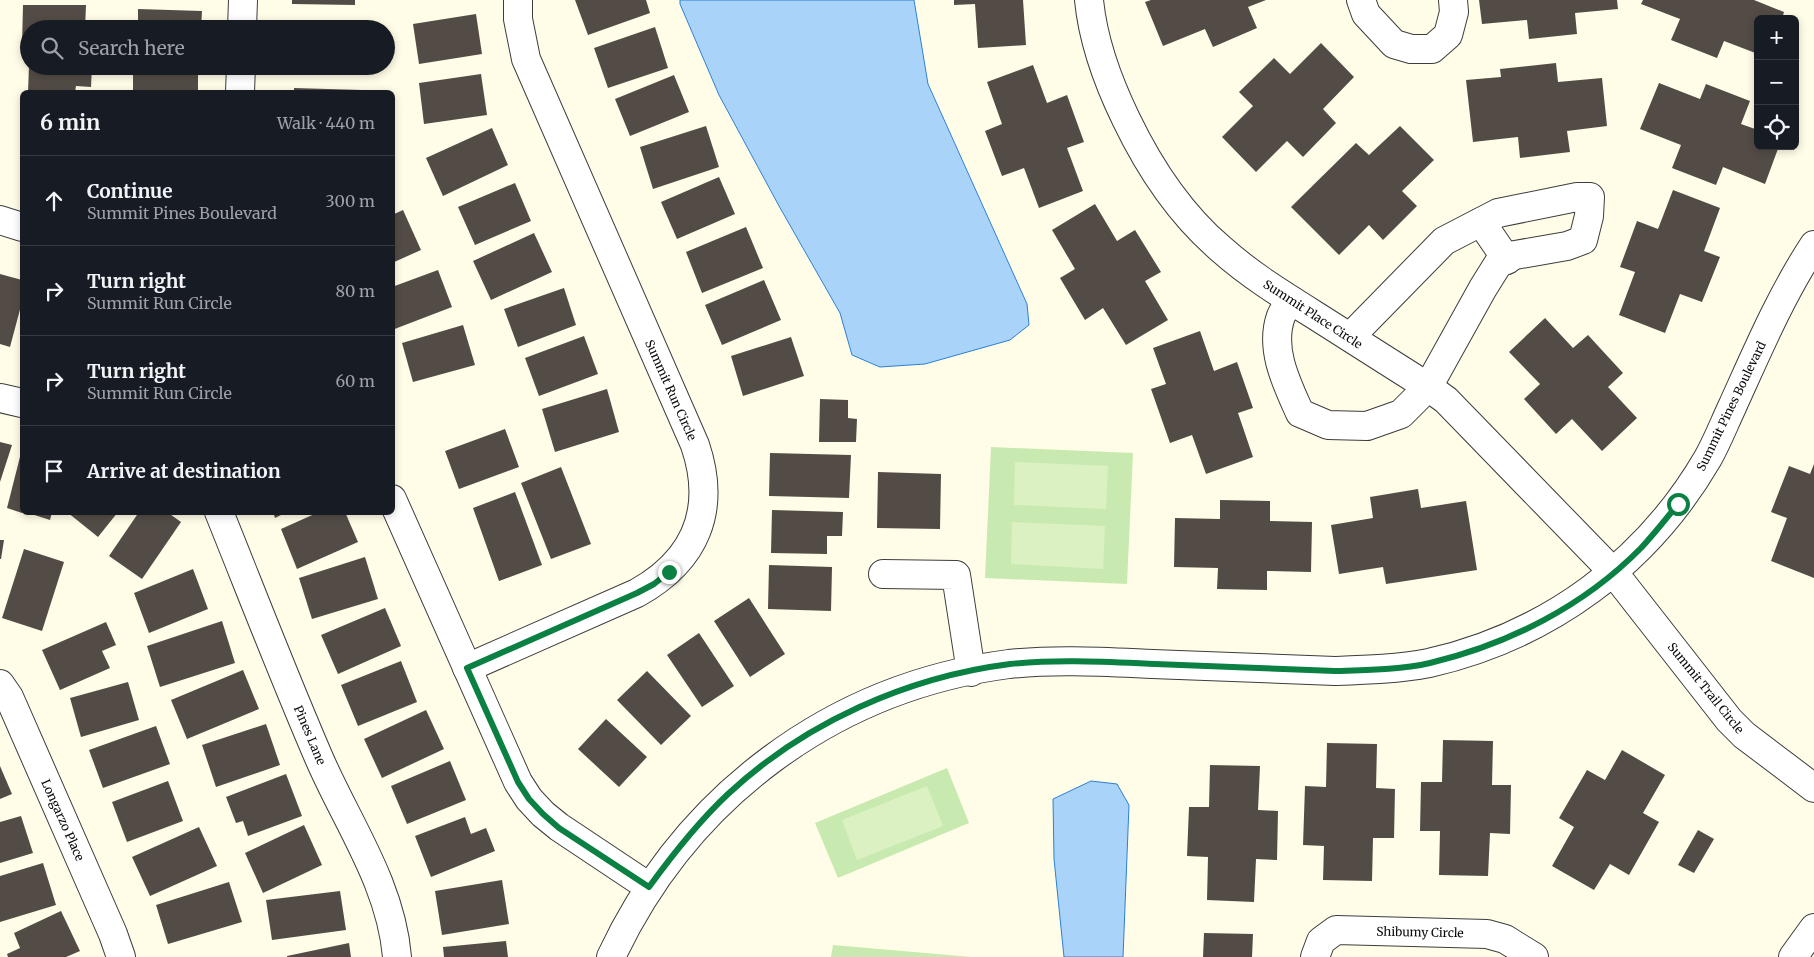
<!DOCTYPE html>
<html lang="en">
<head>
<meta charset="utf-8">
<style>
	:root { --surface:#171b24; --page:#20242c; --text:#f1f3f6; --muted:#9ea1a6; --line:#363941 }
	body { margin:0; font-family:Merriweather,serif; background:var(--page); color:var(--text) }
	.controls { position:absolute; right:15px; top:15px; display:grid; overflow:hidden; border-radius:8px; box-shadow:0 2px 8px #0003 }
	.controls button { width:45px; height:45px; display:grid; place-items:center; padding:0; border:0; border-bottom:1px solid var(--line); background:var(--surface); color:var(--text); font:25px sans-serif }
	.stop { position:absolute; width:15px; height:15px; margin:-11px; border:4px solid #0b8043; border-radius:50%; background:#fff }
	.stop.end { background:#0b8043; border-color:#fff; box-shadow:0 1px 5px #0008 }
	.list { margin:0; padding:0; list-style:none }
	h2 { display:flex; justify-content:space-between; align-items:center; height:65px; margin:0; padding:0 20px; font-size:21px }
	h2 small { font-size:16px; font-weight:400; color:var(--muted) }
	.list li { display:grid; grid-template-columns:32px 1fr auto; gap:15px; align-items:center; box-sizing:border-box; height:90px; padding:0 20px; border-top:1px solid var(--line) }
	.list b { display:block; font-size:19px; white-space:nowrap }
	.list p { margin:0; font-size:16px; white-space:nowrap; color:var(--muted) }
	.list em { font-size:16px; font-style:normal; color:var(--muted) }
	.icon { flex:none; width:28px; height:28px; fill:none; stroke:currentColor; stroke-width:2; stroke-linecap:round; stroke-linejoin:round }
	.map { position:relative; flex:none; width:1814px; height:957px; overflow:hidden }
	.search { position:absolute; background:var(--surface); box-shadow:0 2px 8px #0003; left:20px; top:20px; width:375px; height:55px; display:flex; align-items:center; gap:12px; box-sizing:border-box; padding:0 18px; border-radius:28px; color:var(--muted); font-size:19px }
	.panel { position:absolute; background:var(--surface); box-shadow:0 2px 8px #0003; left:20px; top:90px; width:375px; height:425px; border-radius:8px }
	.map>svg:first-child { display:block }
	.green { fill:#c8eab0 }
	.pitch { fill:#dcf1c2 }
	.water { fill:#a9d3f9; stroke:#2c80d4 }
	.building { fill:#534c46 }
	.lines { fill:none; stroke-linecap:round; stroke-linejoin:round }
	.minor-casing { stroke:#3d3d3d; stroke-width:30 }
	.minor { stroke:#fff; stroke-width:28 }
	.route { stroke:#0b8043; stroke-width:6 }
	.labels { text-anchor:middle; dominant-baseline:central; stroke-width:5; stroke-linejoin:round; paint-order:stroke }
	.street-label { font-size:12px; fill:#0a0a0a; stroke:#fff }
</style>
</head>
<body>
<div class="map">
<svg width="1814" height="957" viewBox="0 0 1814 957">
	<rect width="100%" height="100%" fill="#fffde7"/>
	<!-- green -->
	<g class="green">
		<polygon points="991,447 1133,453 1127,584 985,578"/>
		<polygon points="947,768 969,823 838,878 815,823"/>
		<polygon points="833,945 972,957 831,957"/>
	</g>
	<!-- pitch -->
	<g class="pitch">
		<polygon points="1015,462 1108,466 1106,509 1014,505"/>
		<polygon points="1012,522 1105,526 1103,569 1011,564"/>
		<polygon points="927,786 943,826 857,860 842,820"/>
	</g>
	<!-- water -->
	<g class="water">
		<polygon points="680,0 914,0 928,84 1027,304 1029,325 1010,340 925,364 880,367 852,355 840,313 779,206 719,95 680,4"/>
		<polygon points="1091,781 1117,784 1129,805 1123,957 1064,957 1054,859 1053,799"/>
	</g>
	<!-- building -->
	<g class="building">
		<polygon points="292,0 355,0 355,5 292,4"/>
		<polygon points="575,0 646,0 650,13 588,35"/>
		<polygon points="954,0 1023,0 1026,45 978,48 975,4 954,5"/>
		<polygon points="1151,0 1266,0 1248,7 1257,28 1213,47 1205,29 1163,46 1145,2"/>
		<polygon points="1479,0 1617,0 1618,9 1575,13 1577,34 1529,39 1527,20 1482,24"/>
		<polygon points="1643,0 1754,0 1784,12 1782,19 1758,19 1758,54 1724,41 1717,58 1671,40 1680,19 1641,4"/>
		<polygon points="23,5 86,5 85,29 29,29 29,46 22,46"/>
		<polygon points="138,9 202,11 201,29 138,29"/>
		<polygon points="476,14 482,54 419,64 413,24"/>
		<polygon points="655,27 668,68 608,88 594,48"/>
		<polygon points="1321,43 1354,77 1323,109 1336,123 1303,157 1287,141 1256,172 1222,137 1253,106 1239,92 1274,58 1290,74"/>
		<polygon points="1556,63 1558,82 1602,78 1607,126 1567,131 1570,152 1520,158 1518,137 1473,142 1466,80 1501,77 1500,69"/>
		<polygon points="1033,65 1047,103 1067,95 1084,142 1067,148 1083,191 1039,208 1024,168 1002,176 985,131 1002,124 987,82"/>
		<polygon points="29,66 92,66 91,87 76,86 75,92 28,92"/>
		<rect x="133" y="66" width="65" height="26"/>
		<polygon points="289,66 353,66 353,75 289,73"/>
		<polygon points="481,74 487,115 424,124 419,83"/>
		<polygon points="674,75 689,112 630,136 615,99"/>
		<polygon points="1659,83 1700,99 1706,84 1750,101 1741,124 1758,130 1758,146 1779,146 1765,184 1723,167 1716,185 1672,168 1681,145 1640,129"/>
		<polygon points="294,88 362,90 362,92 294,92"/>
		<polygon points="706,126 719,167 653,189 640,147"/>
		<polygon points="1400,126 1434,160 1402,191 1417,206 1383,240 1369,225 1339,255 1291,207 1356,143 1369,155"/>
		<polygon points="492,128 508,165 443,196 426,158"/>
		<polygon points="719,177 735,214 677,239 661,202"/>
		<polygon points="515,183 531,221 475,245 458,207"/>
		<polygon points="1673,190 1720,208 1704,251 1720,257 1702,302 1680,294 1665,333 1619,315 1635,272 1620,267 1637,221 1658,229"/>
		<polygon points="1095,204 1117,241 1135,230 1161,272 1145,281 1168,320 1126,345 1103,308 1085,320 1060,278 1075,269 1052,230"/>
		<polygon points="403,210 421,250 392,263 392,215"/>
		<polygon points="746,227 763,268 702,293 686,252"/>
		<polygon points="534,233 552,272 491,300 473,261"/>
		<polygon points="438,270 452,307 392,330 392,287"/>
		<polygon points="0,274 22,280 22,302 10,347 0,344"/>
		<polygon points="764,280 781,320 722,345 705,305"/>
		<polygon points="564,288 576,325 518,347 504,309"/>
		<polygon points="1545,318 1573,348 1588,335 1623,373 1608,387 1637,418 1602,451 1572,419 1556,434 1524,399 1540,384 1509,352"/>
		<polygon points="463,325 475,365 413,382 402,343"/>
		<polygon points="1200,331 1214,371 1237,362 1253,408 1238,413 1253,457 1206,474 1192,435 1170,443 1151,389 1166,384 1153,348"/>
		<polygon points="584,336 598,374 539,396 525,358"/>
		<polygon points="791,337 804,376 743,396 731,356"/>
		<polygon points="607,389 619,432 555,452 542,409"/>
		<polygon points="820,399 848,400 848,418 857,419 856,442 819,442"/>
		<polygon points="505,429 519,467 459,489 445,451"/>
		<polygon points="0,442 12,445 0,482"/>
		<polygon points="22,449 22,513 7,508"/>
		<polygon points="770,453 851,455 849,498 769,496"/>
		<polygon points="1814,464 1814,578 1771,561 1787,518 1771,512 1789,466 1810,474"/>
		<polygon points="561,467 591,544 551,559 521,483"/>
		<polygon points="878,472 941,474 940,529 877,528"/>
		<polygon points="1418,489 1421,508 1466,501 1477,570 1386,584 1383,567 1339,574 1331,525 1373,518 1370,497"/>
		<polygon points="515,492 542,565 499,581 473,508"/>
		<polygon points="1220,500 1270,501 1270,521 1312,522 1311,572 1267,571 1267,590 1217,589 1218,568 1174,567 1175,518 1220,519"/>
		<polygon points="772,510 843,512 842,536 827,536 827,554 771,553"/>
		<polygon points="25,512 52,512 50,520"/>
		<polygon points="67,512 118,512 98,537"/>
		<polygon points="139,512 167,512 181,522 142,579 109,556"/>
		<polygon points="273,512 287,512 275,518"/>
		<polygon points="319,512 345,512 358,542 297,569 281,529"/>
		<polygon points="0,540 4,540 1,559 0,559"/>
		<polygon points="24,549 64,562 42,631 2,618"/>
		<polygon points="365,557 378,599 312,619 299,578"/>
		<polygon points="769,565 832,567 831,611 768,609"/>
		<polygon points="193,569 208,609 149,633 134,593"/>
		<polygon points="749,598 785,654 750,677 714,621"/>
		<polygon points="385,608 401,646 338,674 321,635"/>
		<polygon points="222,621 235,663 160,687 147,646"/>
		<polygon points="106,622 116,645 102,651 110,668 60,690 42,650"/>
		<polygon points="699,633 734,686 702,707 667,655"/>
		<polygon points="401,661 417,702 358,726 341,685"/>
		<polygon points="243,670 259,709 187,739 171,700"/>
		<polygon points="647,671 691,716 661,745 617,700"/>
		<polygon points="128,682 139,720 81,737 70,698"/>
		<polygon points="426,710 444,749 382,778 364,739"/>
		<polygon points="606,719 647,757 619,787 578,749"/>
		<polygon points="266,724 280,765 216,787 202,745"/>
		<polygon points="156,726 170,764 103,788 89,750"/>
		<polygon points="1443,740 1493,741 1492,785 1511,785 1510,834 1490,833 1488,876 1439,875 1440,831 1420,831 1421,782 1442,782"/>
		<polygon points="1327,743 1377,744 1376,788 1395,789 1394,838 1373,838 1372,881 1323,880 1324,846 1303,845 1305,786 1326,787"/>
		<polygon points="1622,750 1665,775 1643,813 1659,822 1629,875 1610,864 1594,890 1552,866 1574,827 1559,818 1587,770 1605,780"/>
		<polygon points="450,761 466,800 407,824 391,786"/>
		<polygon points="1210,765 1260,766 1258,810 1278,811 1277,860 1256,859 1254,902 1207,900 1208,857 1187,856 1189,807 1209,807"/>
		<polygon points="0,766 12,794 0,799"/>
		<polygon points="286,774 302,816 248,836 243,821 236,823 226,797"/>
		<polygon points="168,781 183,821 127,842 112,802"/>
		<polygon points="21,816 33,853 0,863 0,822"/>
		<polygon points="465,817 471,834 486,828 495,851 431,877 415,836"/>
		<polygon points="304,825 322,865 263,893 245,853"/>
		<polygon points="199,827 217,866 150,896 132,857"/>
		<polygon points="1698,830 1714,839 1694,873 1678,865"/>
		<polygon points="43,863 56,905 0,922 0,876"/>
		<polygon points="502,880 509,924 442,935 435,891"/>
		<polygon points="229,882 242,922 168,944 156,905"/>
		<polygon points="340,891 346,930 272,940 266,900"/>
		<polygon points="61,911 80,951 66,957 8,957 7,954 20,948 14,933"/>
		<polygon points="1204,933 1253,934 1252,957 1203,957"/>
		<polygon points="506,941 508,957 444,957 443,947"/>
		<polygon points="349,943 351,957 287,957 287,956"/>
	</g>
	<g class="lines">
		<!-- minor casing -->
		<g class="minor-casing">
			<g id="minor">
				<path d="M1089,0C1093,41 1108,82 1126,119C1149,167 1180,214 1221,249C1249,274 1281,294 1313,314C1351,338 1390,363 1428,387L1446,400L1614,573L1729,720L1744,735L1814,788"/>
				<polyline points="1361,0 1366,14 1394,44 1411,49 1432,49 1448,35 1454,12 1453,0"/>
				<polyline points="242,29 243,0"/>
				<polyline points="240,92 241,66"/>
				<polyline points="0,220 22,227"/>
				<polyline points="1481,222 1507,260"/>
				<path d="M1292,301C1288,305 1283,311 1281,316C1269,349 1287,384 1300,413L1328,425L1367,426L1401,414L1428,387L1483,288L1498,264L1515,255L1567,246L1583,240L1589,216L1590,197H1577L1498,213L1444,241L1350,337"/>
				<polyline points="0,398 22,403"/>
				<polyline points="392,499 518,782 529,799 543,814 559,827 649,887"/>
				<path d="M219,512C252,594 284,677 319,758C347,823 391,884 397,957"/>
				<polyline points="883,574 956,575 971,672"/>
				<path d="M467,668L637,593C696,560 717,510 695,445L526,59L518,19V0"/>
				<polyline points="0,684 9,697 113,934 121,957"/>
				<path d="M611,957C686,797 832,687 1009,664C1057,659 1105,662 1153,664C1214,666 1275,669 1335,671C1366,670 1399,669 1429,663C1548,636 1647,563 1708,458C1717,442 1724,424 1732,407C1757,352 1781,295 1814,245"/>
				<polyline points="1315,957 1321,941 1336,930 1487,934 1505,939 1534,957"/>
				<polyline points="1793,957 1814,928"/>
			</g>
		</g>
		<!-- minor -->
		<use href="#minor" class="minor"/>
	</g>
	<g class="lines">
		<!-- route -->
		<path class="route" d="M669,572L654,584L637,593L467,668L518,782L529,799L543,814L559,828L649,887C673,854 698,822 728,794C804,723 907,677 1010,664C1058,659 1107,662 1155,664C1215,666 1275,669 1335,671C1367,670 1399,670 1430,663C1509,644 1584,606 1641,548C1654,534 1666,519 1678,504"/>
	</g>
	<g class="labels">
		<!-- street labels -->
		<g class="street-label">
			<text transform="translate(1313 314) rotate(33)">Summit Place Circle</text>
			<text transform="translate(671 390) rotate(66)">Summit Run Circle</text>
			<text transform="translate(1731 406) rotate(-64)">Summit Pines Boulevard</text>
			<text transform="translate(1706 688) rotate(51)">Summit Trail Circle</text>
			<text transform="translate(310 735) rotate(67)">Pines Lane</text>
			<text transform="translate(63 820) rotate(66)">Longarzo Place</text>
			<text transform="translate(1420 932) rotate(1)">Shibumy Circle</text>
		</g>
	</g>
</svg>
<div class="controls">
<button>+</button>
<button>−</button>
<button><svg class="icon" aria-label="locate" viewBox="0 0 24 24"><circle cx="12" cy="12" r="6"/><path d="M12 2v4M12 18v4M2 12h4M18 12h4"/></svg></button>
</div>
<div class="stop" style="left:1678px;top:504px"></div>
<div class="stop end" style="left:669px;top:572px"></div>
<div class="search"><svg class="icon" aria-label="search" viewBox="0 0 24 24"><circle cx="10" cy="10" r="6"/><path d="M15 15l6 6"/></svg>Search here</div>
<section class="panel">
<h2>6 min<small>Walk · 440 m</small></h2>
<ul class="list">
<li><svg class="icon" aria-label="ahead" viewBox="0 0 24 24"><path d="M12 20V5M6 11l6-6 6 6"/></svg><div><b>Continue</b><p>Summit Pines Boulevard</p></div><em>300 m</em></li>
<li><svg class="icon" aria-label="right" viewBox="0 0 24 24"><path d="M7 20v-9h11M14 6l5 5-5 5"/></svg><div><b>Turn right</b><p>Summit Run Circle</p></div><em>80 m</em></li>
<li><svg class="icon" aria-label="right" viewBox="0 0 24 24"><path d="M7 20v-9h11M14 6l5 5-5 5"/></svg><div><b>Turn right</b><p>Summit Run Circle</p></div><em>60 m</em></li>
<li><svg class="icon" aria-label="arrive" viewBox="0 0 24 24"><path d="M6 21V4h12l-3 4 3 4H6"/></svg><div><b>Arrive at destination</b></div></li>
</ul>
</section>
</div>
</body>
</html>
